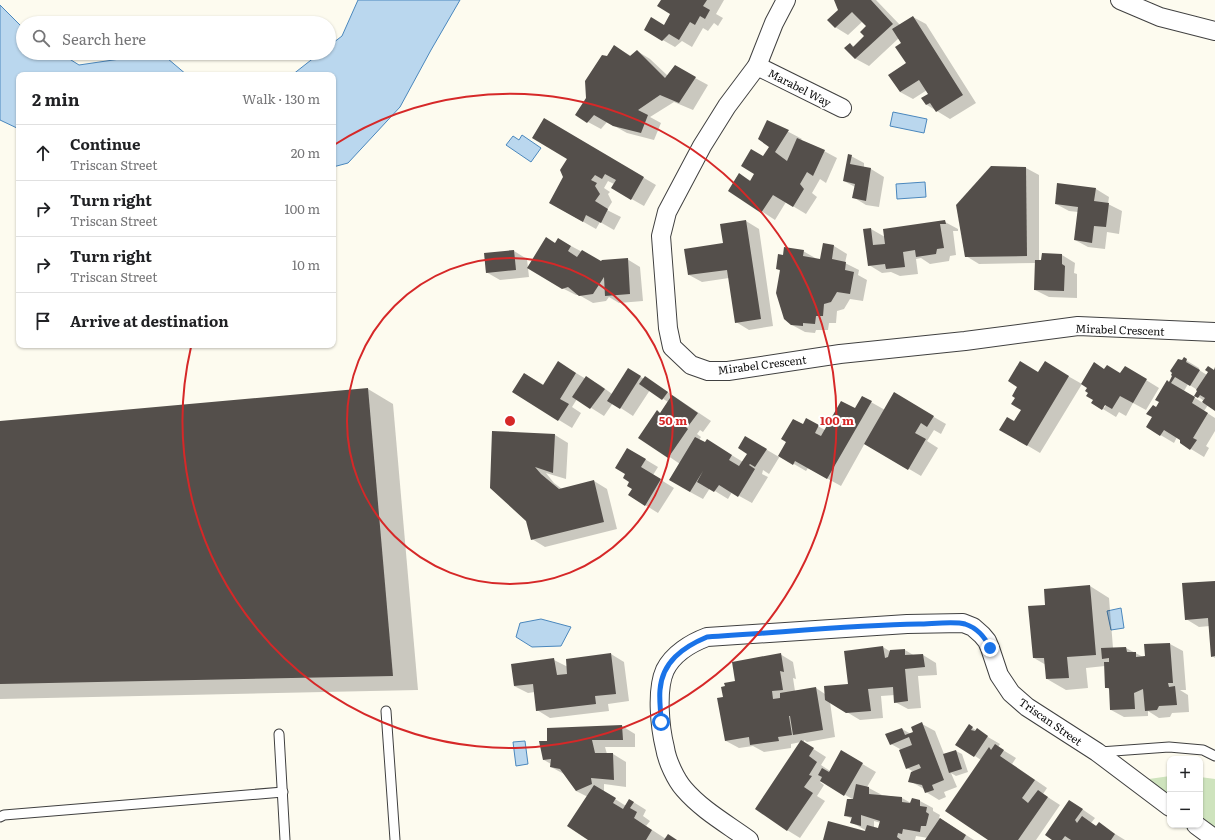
<!DOCTYPE html>
<html lang="en">
<head>
<meta charset="utf-8">
<style>
	:root { --surface:#fff; --page:#f6f6f6; --text:#202124; --muted:#757577; --line:#e0e0e0 }
	body { margin:0; font-family:Literata,serif; background:var(--page); color:var(--text) }
	.controls { position:absolute; right:12px; bottom:12px; display:grid; overflow:hidden; border-radius:8px; box-shadow:0 1px 3px #0004 }
	.controls button { width:36px; height:36px; display:grid; place-items:center; padding:0; border:0; border-bottom:1px solid var(--line); background:var(--surface); color:var(--text); font:20px sans-serif }
	.stop { position:absolute; width:12px; height:12px; margin:-9px; border:3px solid #1a73e8; border-radius:50%; background:#fff }
	.stop.end { background:#1a73e8; border-color:#fff; box-shadow:0 1px 4px #0008 }
	.list { margin:0; padding:0; list-style:none }
	h2 { display:flex; justify-content:space-between; align-items:center; height:52px; margin:0; padding:0 16px; font-size:17px }
	h2 small { font-size:13px; font-weight:400; color:var(--muted) }
	.list li { display:grid; grid-template-columns:26px 1fr auto; gap:12px; align-items:center; box-sizing:border-box; height:56px; padding:0 16px; border-top:1px solid var(--line) }
	.list b { display:block; font-size:15px; white-space:nowrap }
	.list p { margin:0; font-size:13px; white-space:nowrap; color:var(--muted) }
	.list em { font-size:13px; font-style:normal; color:var(--muted) }
	.icon { flex:none; width:22px; height:22px; fill:none; stroke:currentColor; stroke-width:2; stroke-linecap:round; stroke-linejoin:round }
	.map { position:relative; flex:none; width:1215px; height:840px; overflow:hidden }
	.search { position:absolute; background:var(--surface); box-shadow:0 1px 3px #0004; left:16px; top:16px; width:320px; height:44px; display:flex; align-items:center; gap:10px; box-sizing:border-box; padding:0 14px; border-radius:22px; color:var(--muted); font-size:15px }
	.panel { position:absolute; background:var(--surface); box-shadow:0 1px 3px #0004; left:16px; top:72px; width:320px; height:276px; border-radius:8px }
	.map>svg:first-child { display:block }
	.green { fill:#cee3bd }
	.water { fill:#bad7ee; stroke:#4a87bd }
	.shadow { fill:#0003; fill-rule:evenodd }
	.building { fill:#544f4b }
	.lines { fill:none; stroke-linecap:round; stroke-linejoin:round }
	.lane-casing { stroke:#404040; stroke-width:11 }
	.street-casing { stroke:#404040; stroke-width:20 }
	.lane { stroke:#fff; stroke-width:9 }
	.street { stroke:#fff; stroke-width:18 }
	.route { stroke:#1a73e8; stroke-width:5 }
	.ring { fill:none; stroke:#d62828; stroke-width:2 }
	.labels { text-anchor:middle; dominant-baseline:central; stroke-width:4; stroke-linejoin:round; paint-order:stroke }
	.street-label { font-size:11px; fill:#0d0d0d; stroke:#fff }
	.centre { fill:#d62828; stroke:#fff; stroke-width:2 }
	.ring-label { font-size:12px; text-anchor:middle; font-weight:bold; fill:#d62828; stroke:#fff; stroke-width:4; stroke-linejoin:round; paint-order:stroke }
</style>
</head>
<body>
<div class="map">
<svg width="1215" height="840" viewBox="0 0 1215 840">
	<rect width="100%" height="100%" fill="#fdfbef"/>
	<!-- green -->
	<g class="green">
		<polygon points="1170,776 1170,817 1142,798 1149,779"/>
		<polygon points="1200,777 1215,779 1215,840 1203,840 1181,825 1200,825"/>
	</g>
	<!-- water -->
	<g class="water">
		<polygon points="358,0 460,0 431,50 400,107 348,163 333,167 333,75 292,75 320,53 329,53 329,46 342,36"/>
		<polygon points="0,5 23,28 23,53 60,53 79,65 161,53 187,75 19,75 19,129 0,120"/>
		<polygon points="893,112 927,119 924,133 890,126"/>
		<polygon points="522,135 541,148 531,162 506,145 513,136 519,140"/>
		<polygon points="925,182 926,197 897,199 896,184"/>
		<polygon points="1121,608 1124,628 1111,630 1107,611"/>
		<polygon points="541,619 571,627 561,646 532,647 516,637 520,623"/>
		<polygon points="525,741 528,764 516,766 513,742"/>
	</g>
	<!-- shadow -->
	<g class="shadow">
		<polygon points="662,0 724,0 716,14 723,18 718,26 714,23 708,31 703,28 692,47 682,41 675,47 645,30 664,26 671,14"/>
		<polygon points="835,0 876,0 900,25 913,17 926,24 976,103 950,119 927,105 929,94 927,90 913,99 900,92 907,64 903,44 899,38 869,66 856,59 846,48 850,44 855,47 865,36 867,26 863,21 848,35 835,27 839,11"/>
		<polygon points="614,46 631,56 637,51 650,59 668,76 675,67 708,85 693,110 674,102 650,117 661,123 654,140 627,133 607,122 601,129 588,122 587,98"/>
		<polygon points="544,119 656,185 644,206 612,188 614,184 608,181 604,188 610,192 608,194 612,202 607,210 621,217 614,230 600,222 596,229 550,203 564,177 568,158"/>
		<polygon points="768,121 802,139 800,141 824,151 837,158 826,183 820,179 812,193 817,197 806,214 786,202 775,220 729,190 739,174 751,181 770,146"/>
		<polygon points="851,156 864,163 864,168 871,169 884,177 879,207 866,205 853,197 855,187 844,181"/>
		<polygon points="992,167 1026,168 1039,175 1039,261 1062,255 1075,263 1074,273 1077,274 1077,298 1049,297 1035,290 1036,263 979,264 966,256"/>
		<polygon points="1096,189 1109,197 1108,204 1122,211 1119,234 1107,232 1105,249 1088,247 1075,240 1078,212 1069,211 1056,204"/>
		<polygon points="746,221 759,229 773,326 749,330 736,322 729,278 702,282 689,275 724,244"/>
		<polygon points="945,222 958,229 958,231 953,231 956,255 950,256 949,261 930,264 921,258 916,259 918,274 900,276 891,272 882,273 869,265 871,229 885,237"/>
		<polygon points="558,239 601,262 627,259 640,267 643,301 619,303 609,297 606,301 593,303 579,295 576,295 562,288 555,244"/>
		<polygon points="824,245 834,246 847,254 845,263 859,270 858,275 867,280 863,301 850,299 844,309 837,311 836,323 829,323 828,330 816,330 815,333 805,332 792,325 781,271 777,269 783,256 803,251 817,259 821,260"/>
		<polygon points="514,251 527,259 529,277 500,280 486,272 485,254"/>
		<path d="M1184,359L1199,368V370L1207,375L1215,369V410L1208,405L1204,411L1215,418V431L1206,446L1209,448L1204,457L1181,443V439L1177,437L1174,443L1147,427L1170,383ZM1188,384L1199,391L1196,395L1204,401L1203,403L1184,391Z"/>
		<polygon points="1045,363 1082,384 1040,453 1001,430 1015,422 1022,410 1039,373"/>
		<path d="M1125,367L1159,388L1146,410L1133,403L1126,416L1119,412L1116,417L1093,403L1105,370L1121,374ZM1109,401L1104,408L1103,407Z"/>
		<polygon points="628,369 644,379 651,381 711,421 703,432 700,430 697,434 701,437 699,440 720,448 743,462 762,447 779,457 807,420 825,430 855,410 862,397 885,410 894,394 946,424 941,434 934,430 927,441 938,448 921,476 865,443 841,486 808,468 806,471 780,456 769,474 763,470 762,474 768,477 752,503 732,492 728,499 710,488 703,499 690,492 680,464 640,437 660,414 668,402 650,390 633,416 613,403 604,416 577,399 572,407 581,413 572,428 513,392 525,374 544,385 571,370 586,379 587,378 600,385 612,394"/>
		<polygon points="368,389 393,404 418,690 0,699 0,422"/>
		<polygon points="555,435 568,443 566,479 546,473 554,483 562,489 594,481 607,489 617,529 545,547 532,539 527,520 491,488"/>
		<polygon points="628,449 658,467 653,475 674,488 658,513 629,495 633,489 627,474"/>
		<polygon points="1215,582 1215,658 1212,656 1210,626 1199,627 1186,619"/>
		<polygon points="1090,586 1109,598 1113,648 1126,648 1143,657 1170,644 1183,651 1186,690 1180,690 1188,695 1189,712 1172,713 1170,717 1159,718 1148,711 1148,716 1124,717 1111,710 1110,690 1106,687 1105,666 1086,668 1088,688 1066,690 1047,679 1046,665 1034,658 1046,606"/>
		<path d="M883,647L891,652L905,650L915,656L923,655L936,663L937,675L918,676L921,708L908,709L895,702V695L881,696L883,718L860,720L830,702L835,737L807,742L804,740V743L826,757L821,765L830,771L842,752L876,772L867,787L882,795L902,798L911,803L920,801L933,808V811L940,815L939,818L974,840H927L928,838L916,836L915,840H824L867,831L851,822L852,819L845,815L854,800L821,781L820,782L824,785L817,796L825,801L800,838L787,830L801,742L791,744V748L764,752L753,746L739,748L726,741L724,698L736,682L780,654L793,662L796,679L793,678L795,691L816,688L825,694L849,685ZM874,821L881,823L879,829L874,828Z"/>
		<polygon points="611,654 624,662 629,701 608,704 609,711 550,718 537,710 535,692 528,693 514,686 554,660 568,667"/>
		<polygon points="922,724 935,731 944,754 956,751 962,754 968,772 956,776 951,773 957,787 944,792 946,797 939,800 926,792 924,789 910,781 914,772 907,768 900,749 891,744 902,729 911,734 914,733"/>
		<polygon points="622,726 635,734 635,747 605,747 607,754 613,754 626,762 626,787 604,784 604,792 626,806 630,800 643,808 646,810 643,816 650,821 646,826 666,839 677,840 589,840 588,797 576,791 564,774 551,767 551,764 544,760 548,741"/>
		<polygon points="969,726 1000,744 998,747 1016,758 1012,764 1047,788 1043,794 1060,805 1036,840 990,840 981,760 975,756"/>
		<polygon points="1082,809 1095,818 1091,823 1097,826 1099,824 1125,840 1054,840"/>
	</g>
	<!-- building -->
	<g class="building">
		<polygon points="661,0 707,0 703,6 710,10 705,19 700,16 695,25 690,22 679,40 669,34 662,41 644,30 651,17 664,25 670,14 657,6"/>
		<polygon points="834,0 871,0 893,24 855,59 844,48 850,43 853,47 864,36 860,32 866,26 852,12 835,28 827,20 838,10"/>
		<polygon points="913,16 963,95 936,112 930,103 926,105 921,98 928,94 919,80 900,92 888,75 906,63 895,47 901,43 892,29"/>
		<polygon points="614,45 630,56 637,50 665,78 675,65 696,77 679,103 660,95 638,110 648,115 641,133 613,126 594,115 587,123 575,115 586,98 585,81 602,55 607,56"/>
		<polygon points="544,118 644,177 631,200 611,188 616,180 605,174 602,179 595,175 591,180 597,183 595,186 600,194 595,201 608,209 601,223 586,215 583,222 549,203 563,177 560,170 567,159 532,138"/>
		<polygon points="767,120 789,130 775,152 787,161 797,138 825,150 813,176 807,172 800,184 804,189 793,207 773,195 761,213 728,191 739,173 750,181 754,174 741,166 751,149 763,156 769,147 758,139"/>
		<polygon points="848,154 852,155 850,164 871,168 866,201 852,198 855,184 843,181"/>
		<polygon points="991,166 1026,167 1027,256 965,257 956,205"/>
		<polygon points="1057,183 1096,188 1094,201 1109,203 1106,227 1094,226 1092,243 1074,240 1078,207 1055,204"/>
		<polygon points="746,220 761,319 735,323 727,270 688,275 684,249 723,243 720,224"/>
		<polygon points="945,220 946,224 940,224 944,248 937,249 936,254 916,257 915,250 903,252 905,267 886,269 885,264 868,266 863,229 871,228 873,245 885,244 883,229"/>
		<polygon points="546,237 555,243 558,238 571,246 568,251 577,257 582,250 601,261 602,260 628,258 630,294 605,296 604,277 593,294 579,296 568,287 562,289 527,268"/>
		<polygon points="823,243 834,245 832,259 846,262 845,270 854,272 850,294 837,292 831,302 824,304 823,316 816,316 815,324 803,323 803,326 791,325 784,319 776,293 780,270 776,269 778,254 783,255 784,247 804,250 803,256 820,259"/>
		<polygon points="514,250 516,270 486,273 484,253"/>
		<polygon points="1042,253 1062,254 1062,264 1065,266 1064,291 1034,290 1035,260 1041,260"/>
		<polygon points="1184,357 1187,359 1186,362 1200,370 1190,386 1175,377 1171,383 1195,397 1192,403 1208,413 1193,438 1197,440 1190,450 1180,443 1180,440 1164,430 1160,436 1146,427 1152,417 1146,414 1153,405 1156,407 1159,402 1155,400 1167,380 1169,382 1172,376 1171,375 1172,373 1170,371 1178,359 1182,360"/>
		<polygon points="558,361 576,373 560,399 569,404 558,421 512,392 524,373 543,385"/>
		<polygon points="1020,361 1038,372 1045,361 1069,376 1027,446 999,430 1007,417 1014,421 1021,410 1011,404 1015,398 1012,396 1017,387 1008,381"/>
		<polygon points="1094,362 1104,369 1107,365 1120,373 1125,366 1147,379 1133,403 1120,396 1112,409 1105,405 1102,410 1091,403 1093,400 1086,396 1088,393 1085,391 1087,388 1081,384"/>
		<polygon points="1208,366 1214,370 1215,367 1215,411 1202,402 1205,398 1200,395 1198,398 1194,396 1197,391 1196,390 1208,372 1205,370"/>
		<polygon points="628,368 641,376 620,409 607,401"/>
		<polygon points="586,376 605,389 590,409 572,397"/>
		<polygon points="645,376 668,392 662,400 639,384"/>
		<polygon points="368,388 393,676 0,684 0,421"/>
		<polygon points="894,392 934,416 927,427 921,423 915,433 926,439 908,470 864,444"/>
		<polygon points="672,395 698,413 689,425 687,423 685,426 688,429 668,458 638,438 657,410 660,413"/>
		<polygon points="862,396 872,401 827,479 795,461 793,465 778,456 786,442 781,439 793,419 803,424 806,418 819,425 815,433 821,436 841,401 855,408"/>
		<polygon points="492,431 555,434 553,473 535,467 541,474 559,489 594,480 604,522 531,540 526,521 490,488"/>
		<polygon points="745,436 767,449 755,467 750,464 749,465 755,469 738,497 719,485 714,492 697,482 703,471 690,492 669,480 695,437 705,442 707,439 732,455 729,460 739,466 747,454 738,448"/>
		<polygon points="627,448 646,459 641,467 661,479 645,506 628,495 632,489 627,486 629,482 623,478 625,474 615,468"/>
		<polygon points="1215,581 1215,656 1211,657 1208,618 1185,620 1182,583"/>
		<polygon points="1090,585 1096,655 1067,657 1069,678 1046,679 1044,658 1033,658 1028,606 1045,605 1044,589"/>
		<polygon points="1170,643 1173,683 1168,683 1169,687 1175,686 1177,705 1159,706 1157,710 1145,711 1143,689 1134,693 1135,709 1110,710 1109,688 1105,688 1104,662 1109,662 1109,658 1102,659 1101,648 1126,647 1127,652 1136,652 1136,657 1145,656 1144,644"/>
		<polygon points="883,646 885,658 888,657 890,650 905,649 905,655 923,654 925,667 905,669 908,701 894,703 893,687 868,689 871,711 846,713 825,700 824,686 848,684 844,651"/>
		<polygon points="611,653 616,694 595,696 596,704 536,711 533,684 514,686 511,664 554,658 557,675 567,674 566,659"/>
		<polygon points="781,653 784,672 780,671 783,690 772,691 773,699 780,698 780,693 816,687 823,730 793,735 790,716 789,716 792,735 778,737 779,741 750,745 749,737 725,741 717,698 723,697 721,687 725,686 724,683 735,681 732,662"/>
		<polygon points="922,722 944,780 932,785 934,790 925,793 922,785 908,782 911,772 921,768 919,764 906,769 899,750 912,745 909,737 890,745 885,734 902,728 905,735 913,732 911,727"/>
		<polygon points="969,724 973,727 971,730 975,731 977,728 988,736 974,757 955,745"/>
		<polygon points="622,725 623,740 592,740 595,753 613,753 614,780 591,778 592,784 576,791 560,769 550,767 551,759 543,760 539,741 547,741 547,728"/>
		<polygon points="801,740 814,748 809,756 817,762 809,775 812,776 804,787 813,793 787,831 755,809"/>
		<polygon points="995,744 1004,750 1000,756 1035,780 1022,798 1028,803 1038,790 1048,797 1018,840 988,840 945,811 989,747 991,750"/>
		<polygon points="841,750 863,763 844,796 820,781 822,777 818,775 822,768 829,772"/>
		<polygon points="956,750 962,769 949,773 943,754"/>
		<polygon points="856,784 869,787 869,794 902,797 902,802 910,803 912,798 920,800 920,806 927,807 926,812 929,814 926,826 921,826 920,832 903,829 902,834 898,833 897,837 901,840 823,840 828,821 865,831 867,825 878,828 880,821 861,815 861,826 850,823 852,817 844,816 847,799 853,799"/>
		<polygon points="594,785 616,798 613,803 623,809 629,799 634,802 630,808 637,812 634,818 652,830 646,840 588,840 567,826"/>
		<polygon points="1069,800 1083,809 1075,820 1077,823 1082,816 1096,826 1099,822 1115,834 1111,840 1071,840 1065,836 1062,840 1052,840 1045,835"/>
		<polygon points="940,818 966,835 963,840 925,840"/>
		<polygon points="668,834 677,840 664,840"/>
	</g>
	<g class="lines">
		<!-- lane casing -->
		<g class="lane-casing">
			<g id="lane">
				<polyline points="386,711 395,840"/>
				<polyline points="279,734 285,840"/>
				<polyline points="1100,752 1169,747 1203,750 1215,756"/>
				<polyline points="0,817 4,815 283,792"/>
			</g>
		</g>
		<!-- street casing -->
		<g class="street-casing">
			<g id="street">
				<polyline points="786,0 774,23 757,66 727,106 702,146 667,212 661,236 668,328 672,347 691,365 708,371 728,371 840,354 965,341 1078,326 1215,332"/>
				<polyline points="1120,0 1160,17 1215,31"/>
				<polyline points="757,66 842,108"/>
				<polyline points="1196,825 1215,839"/>
				<path d="M749,840C727,824 702,810 684,789C676,780 667,761 665,748C660,728 656,690 665,670C673,654 691,643 707,637L907,624L963,623L973,627L982,635L987,641L990,648L999,675L1011,693L1027,707L1097,752L1170,807"/>
			</g>
		</g>
		<!-- lane -->
		<use href="#lane" class="lane"/>
		<!-- street -->
		<use href="#street" class="street"/>
	</g>
	<g class="lines">
		<!-- route -->
		<path class="route" d="M661,722C661,712 659,701 660,690C662,662 683,647 707,637C777,633 848,625 919,624C930,624 955,621 965,624C977,628 985,637 990,648"/>
	</g>
	<!-- distance rings -->
	<g class="ring">
		<circle cx="510" cy="421" r="163"/>
		<path d="M334 145A327 327 0 1 1 191 347"/>
	</g>
	<g class="labels">
		<!-- street labels -->
		<g class="street-label">
			<text transform="translate(800 87) rotate(27)">Marabel Way</text>
			<text transform="translate(1120 329) rotate(2)">Mirabel Crescent</text>
			<text transform="translate(762 364) rotate(-7)">Mirabel Crescent</text>
			<text transform="translate(1051 721) rotate(35)">Triscan Street</text>
		</g>
	</g>
	<circle cx="510" cy="421" r="6" class="centre"/>
	<g class="ring-label">
		<text x="673" y="425">50 m</text>
		<text x="837" y="425">100 m</text>
	</g>
</svg>
<div class="controls">
<button>+</button>
<button>−</button>
</div>
<div class="stop" style="left:661px;top:722px"></div>
<div class="stop end" style="left:990px;top:648px"></div>
<div class="search"><svg class="icon" aria-label="search" viewBox="0 0 24 24"><circle cx="10" cy="10" r="6"/><path d="M15 15l6 6"/></svg>Search here</div>
<section class="panel">
<h2>2 min<small>Walk · 130 m</small></h2>
<ul class="list">
<li><svg class="icon" aria-label="ahead" viewBox="0 0 24 24"><path d="M12 20V5M6 11l6-6 6 6"/></svg><div><b>Continue</b><p>Triscan Street</p></div><em>20 m</em></li>
<li><svg class="icon" aria-label="right" viewBox="0 0 24 24"><path d="M7 20v-9h11M14 6l5 5-5 5"/></svg><div><b>Turn right</b><p>Triscan Street</p></div><em>100 m</em></li>
<li><svg class="icon" aria-label="right" viewBox="0 0 24 24"><path d="M7 20v-9h11M14 6l5 5-5 5"/></svg><div><b>Turn right</b><p>Triscan Street</p></div><em>10 m</em></li>
<li><svg class="icon" aria-label="arrive" viewBox="0 0 24 24"><path d="M6 21V4h12l-3 4 3 4H6"/></svg><div><b>Arrive at destination</b></div></li>
</ul>
</section>
</div>
</body>
</html>
